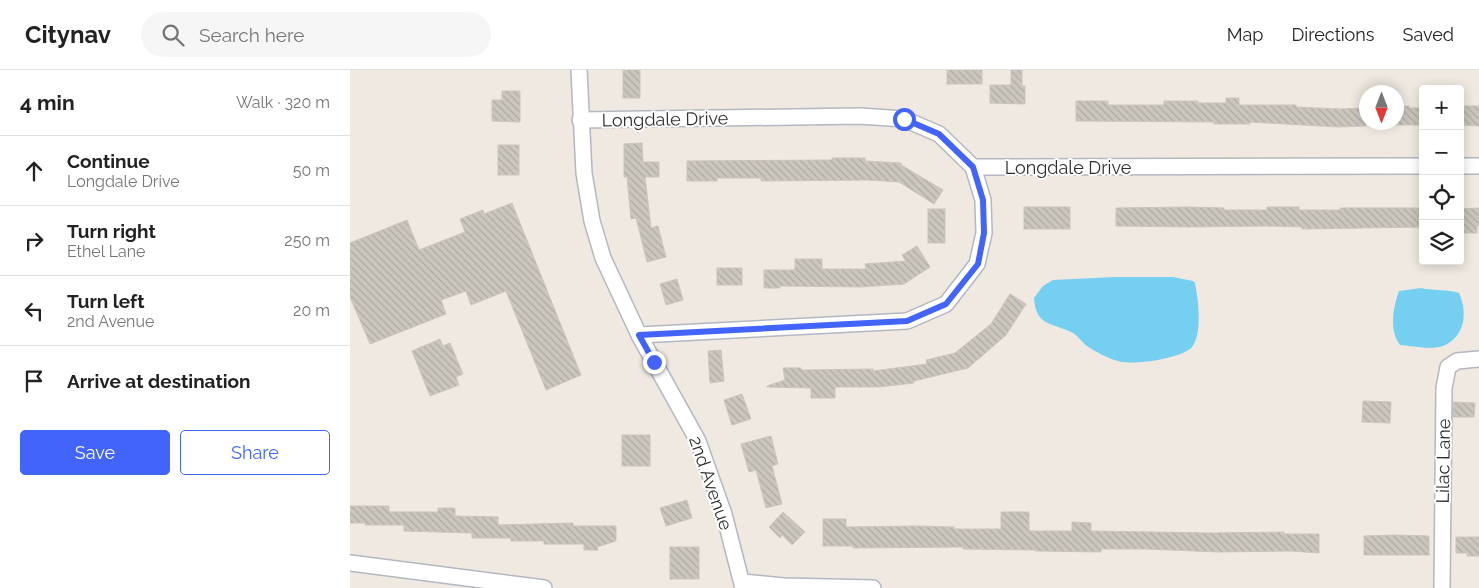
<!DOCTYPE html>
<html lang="en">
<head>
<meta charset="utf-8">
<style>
	:root { --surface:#fff; --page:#f6f6f6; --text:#222; --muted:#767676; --line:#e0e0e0; --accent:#4264fb }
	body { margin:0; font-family:Raleway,sans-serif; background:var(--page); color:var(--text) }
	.controls { position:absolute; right:15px; top:15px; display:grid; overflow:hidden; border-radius:5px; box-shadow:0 2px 12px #0003 }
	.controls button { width:45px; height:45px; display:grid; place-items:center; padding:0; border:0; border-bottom:1px solid var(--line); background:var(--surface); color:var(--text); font:25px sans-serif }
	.compass { position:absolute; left:1009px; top:15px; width:45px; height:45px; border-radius:50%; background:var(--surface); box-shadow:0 2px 12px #0003; rotate:180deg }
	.stop { position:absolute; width:15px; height:15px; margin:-11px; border:4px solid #4264fb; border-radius:50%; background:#fff }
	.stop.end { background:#4264fb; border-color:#fff; box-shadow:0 1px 5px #0008 }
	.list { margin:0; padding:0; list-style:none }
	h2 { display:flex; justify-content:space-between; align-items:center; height:65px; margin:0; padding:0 20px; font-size:21px }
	h2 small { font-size:16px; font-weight:400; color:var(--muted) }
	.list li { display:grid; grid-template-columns:32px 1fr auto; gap:15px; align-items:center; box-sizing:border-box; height:70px; padding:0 20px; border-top:1px solid var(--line) }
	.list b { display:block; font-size:19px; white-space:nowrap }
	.list p { margin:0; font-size:16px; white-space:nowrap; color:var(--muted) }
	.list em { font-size:16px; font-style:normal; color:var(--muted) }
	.actions { display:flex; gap:10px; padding:15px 20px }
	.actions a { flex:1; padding:11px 0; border:1px solid var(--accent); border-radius:5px; text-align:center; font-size:18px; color:var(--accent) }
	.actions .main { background:var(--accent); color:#fff }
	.icon { flex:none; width:28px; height:28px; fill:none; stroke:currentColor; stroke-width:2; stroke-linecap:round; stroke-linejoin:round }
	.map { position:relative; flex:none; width:1129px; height:518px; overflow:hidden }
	header { display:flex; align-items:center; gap:30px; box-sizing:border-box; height:70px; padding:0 25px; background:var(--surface); border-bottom:1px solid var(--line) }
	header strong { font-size:24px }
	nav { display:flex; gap:28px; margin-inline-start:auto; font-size:18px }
	.search { width:350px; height:45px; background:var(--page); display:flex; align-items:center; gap:12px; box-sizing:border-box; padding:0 18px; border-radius:28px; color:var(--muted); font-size:19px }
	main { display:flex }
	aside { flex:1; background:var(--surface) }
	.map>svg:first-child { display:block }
	.water { fill:#75cff0 }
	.building { fill:url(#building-back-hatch); stroke:#cbc5ba }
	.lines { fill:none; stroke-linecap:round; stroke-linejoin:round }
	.minor-casing { stroke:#b4b7c1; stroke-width:18 }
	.minor { stroke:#fff; stroke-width:15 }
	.route { stroke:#4264fb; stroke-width:6 }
	.labels { text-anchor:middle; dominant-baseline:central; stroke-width:4; stroke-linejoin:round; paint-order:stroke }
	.street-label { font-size:18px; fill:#2e2e2e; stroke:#fff }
</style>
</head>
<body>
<header>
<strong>Citynav</strong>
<div class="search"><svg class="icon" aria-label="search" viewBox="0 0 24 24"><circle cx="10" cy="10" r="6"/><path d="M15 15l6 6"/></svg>Search here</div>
<nav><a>Map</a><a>Directions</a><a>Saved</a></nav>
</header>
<main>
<aside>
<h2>4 min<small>Walk · 320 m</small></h2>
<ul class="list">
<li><svg class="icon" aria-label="ahead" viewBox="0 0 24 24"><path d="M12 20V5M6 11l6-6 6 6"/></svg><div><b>Continue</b><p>Longdale Drive</p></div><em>50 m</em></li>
<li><svg class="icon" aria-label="right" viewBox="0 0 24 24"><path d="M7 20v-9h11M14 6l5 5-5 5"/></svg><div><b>Turn right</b><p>Ethel Lane</p></div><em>250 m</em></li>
<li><svg class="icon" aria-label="left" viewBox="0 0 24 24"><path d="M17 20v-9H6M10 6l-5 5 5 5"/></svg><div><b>Turn left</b><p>2nd Avenue</p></div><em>20 m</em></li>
<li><svg class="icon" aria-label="arrive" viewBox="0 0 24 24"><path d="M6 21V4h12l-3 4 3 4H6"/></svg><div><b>Arrive at destination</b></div></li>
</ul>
<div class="actions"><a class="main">Save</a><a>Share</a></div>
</aside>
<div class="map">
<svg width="1129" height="518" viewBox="0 0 1129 518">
	<defs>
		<pattern id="building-back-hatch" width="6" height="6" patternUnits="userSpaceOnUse" patternTransform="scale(1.25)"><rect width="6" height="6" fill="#cbc7bf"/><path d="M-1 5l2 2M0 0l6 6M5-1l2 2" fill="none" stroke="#afaba4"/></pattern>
	</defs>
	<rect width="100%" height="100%" fill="#efe9e1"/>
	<!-- water -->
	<g class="water">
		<path d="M765,207H823L843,211L845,213C848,229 853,263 842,277C835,285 813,289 802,291C791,292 779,294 768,291C757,288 746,282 737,276C732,272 728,266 723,263C702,252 686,257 684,228L693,216L703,210Z"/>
		<path d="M1071,218C1084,221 1097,219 1109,223C1118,243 1115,267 1093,276C1082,280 1063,276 1050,275C1039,260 1043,238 1049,221Z"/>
	</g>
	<!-- building -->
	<g class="building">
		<rect x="273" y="0" width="17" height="28"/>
		<rect x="597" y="0" width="35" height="14"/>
		<polygon points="661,0 672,0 672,16 675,16 675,34 640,33 640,15 661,15"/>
		<polygon points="152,21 170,21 170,52 142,51 142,30 152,30"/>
		<polygon points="876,28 889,28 889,35 946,35 946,37 989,39 1016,38 1016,56 988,57 900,52 900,54 864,54 864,52 726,51 726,31 758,31 758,35 814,35 814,31 848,31 848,33 876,33"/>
		<polygon points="1059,36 1059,38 1073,38 1073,55 1046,55 1046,37"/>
		<polygon points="1112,36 1129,36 1129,56 1112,55"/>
		<polygon points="292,73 293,92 309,92 309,107 295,107 301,158 308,156 316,187 297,192 286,148 281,149 277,107 274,107 274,74"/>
		<rect x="148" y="75" width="21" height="30"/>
		<polygon points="482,88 515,88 515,91 551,93 551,95 593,120 584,134 549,112 518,110 411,111 411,108 367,108 367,111 337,111 337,91 482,90"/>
		<polygon points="162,133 231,305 196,320 156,221 121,235 116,221 91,230 96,244 20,274 0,227 0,173 57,150 69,180 115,162 110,149 133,140 134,144"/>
		<rect x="674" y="137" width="46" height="22"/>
		<polygon points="838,137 874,138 874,140 917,140 917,137 949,137 949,140 990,140 990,138 1073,138 1073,157 952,159 952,157 917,156 838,157 766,156 766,138"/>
		<polygon points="1129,138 1129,156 1127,156 1127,163 1110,163 1110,139"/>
		<rect x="578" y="139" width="17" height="34"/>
		<polygon points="567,176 580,197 554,214 511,217 430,216 430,218 414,218 414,200 445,200 445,189 472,189 472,199 516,199 515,194 556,191 552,185"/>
		<rect x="367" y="198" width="25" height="17"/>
		<polygon points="327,209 333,230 316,235 310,214"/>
		<polygon points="660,224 676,234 656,265 618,298 564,311 564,313 529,317 485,317 485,328 461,328 461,318 417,317 417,316 435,310 433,298 451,298 451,300 523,299 523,301 577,294 576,290 605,283 641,254"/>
		<polygon points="90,269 93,276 100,273 113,304 106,307 109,315 80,326 62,281"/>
		<polygon points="371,280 374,311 360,313 358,281"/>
		<polygon points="392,324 401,349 382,355 374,330"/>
		<polygon points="1013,331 1041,332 1040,353 1012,352"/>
		<polygon points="1103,332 1125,333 1124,347 1103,347"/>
		<rect x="272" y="365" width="28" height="31"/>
		<polygon points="421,366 428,394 422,396 432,434 416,438 406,400 399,402 391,374"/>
		<polygon points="337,430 342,448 316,456 310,438"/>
		<polygon points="0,436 39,436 39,442 88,442 88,438 105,438 105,446 148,447 148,455 223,453 223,456 266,456 266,471 247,477 248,480 234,480 234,474 194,474 194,471 161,471 161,468 122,468 122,463 54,461 54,455 15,455 15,453 0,453"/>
		<polygon points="433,442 455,462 442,475 432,465 430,468 419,457"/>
		<polygon points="651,442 679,442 679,461 722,461 722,452 741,453 741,461 861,463 934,462 934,464 969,464 969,483 941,481 869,482 795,479 751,479 751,482 685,481 685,480 613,479 613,477 503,478 503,476 473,476 473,449 496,449 496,457 566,456 604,457 604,459 651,459"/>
		<polygon points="1045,465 1079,466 1079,485 1014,485 1014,466"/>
		<polygon points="1106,467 1129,467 1129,486 1117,486 1117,483 1106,483"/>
		<rect x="320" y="477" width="29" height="32"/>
	</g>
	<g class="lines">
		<!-- minor casing -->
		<g class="minor-casing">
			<g id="minor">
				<polyline points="229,0 234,103 242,151 253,188 289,265 348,371 374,444 393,518"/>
				<polyline points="230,50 510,46 554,49 589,64 623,97 1073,96"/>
				<polyline points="1110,96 1129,96"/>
				<polyline points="289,265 557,251 596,234 627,194 634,163 633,130 623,97"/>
				<polyline points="0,493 194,518"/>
				<polyline points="392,512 434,516 523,518"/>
				<polyline points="1092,518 1094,318 1098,297 1107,291 1129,289"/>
			</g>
		</g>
		<!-- minor -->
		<use href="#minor" class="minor"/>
	</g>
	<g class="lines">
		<!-- route -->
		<polyline class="route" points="304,292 289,265 557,251 596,234 628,194 634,163 633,130 623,97 589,64 554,49"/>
	</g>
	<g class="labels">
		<!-- street labels -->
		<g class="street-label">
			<text transform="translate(315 49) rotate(-1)">Longdale Drive</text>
			<text x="718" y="97">Longdale Drive</text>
			<text transform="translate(1093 391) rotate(-89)">Lilac Lane</text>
			<text transform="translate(361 413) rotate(71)">2nd Avenue</text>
		</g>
	</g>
</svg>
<div class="controls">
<button>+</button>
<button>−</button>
<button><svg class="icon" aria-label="locate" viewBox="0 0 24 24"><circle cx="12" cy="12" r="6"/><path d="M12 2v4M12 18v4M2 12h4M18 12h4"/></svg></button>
<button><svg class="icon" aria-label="layers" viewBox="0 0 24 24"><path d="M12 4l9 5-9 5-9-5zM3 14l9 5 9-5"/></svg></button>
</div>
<svg class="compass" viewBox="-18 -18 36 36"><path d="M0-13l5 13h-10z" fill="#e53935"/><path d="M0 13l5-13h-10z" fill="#767676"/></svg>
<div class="stop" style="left:554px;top:49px"></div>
<div class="stop end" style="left:304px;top:292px"></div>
</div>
</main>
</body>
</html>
